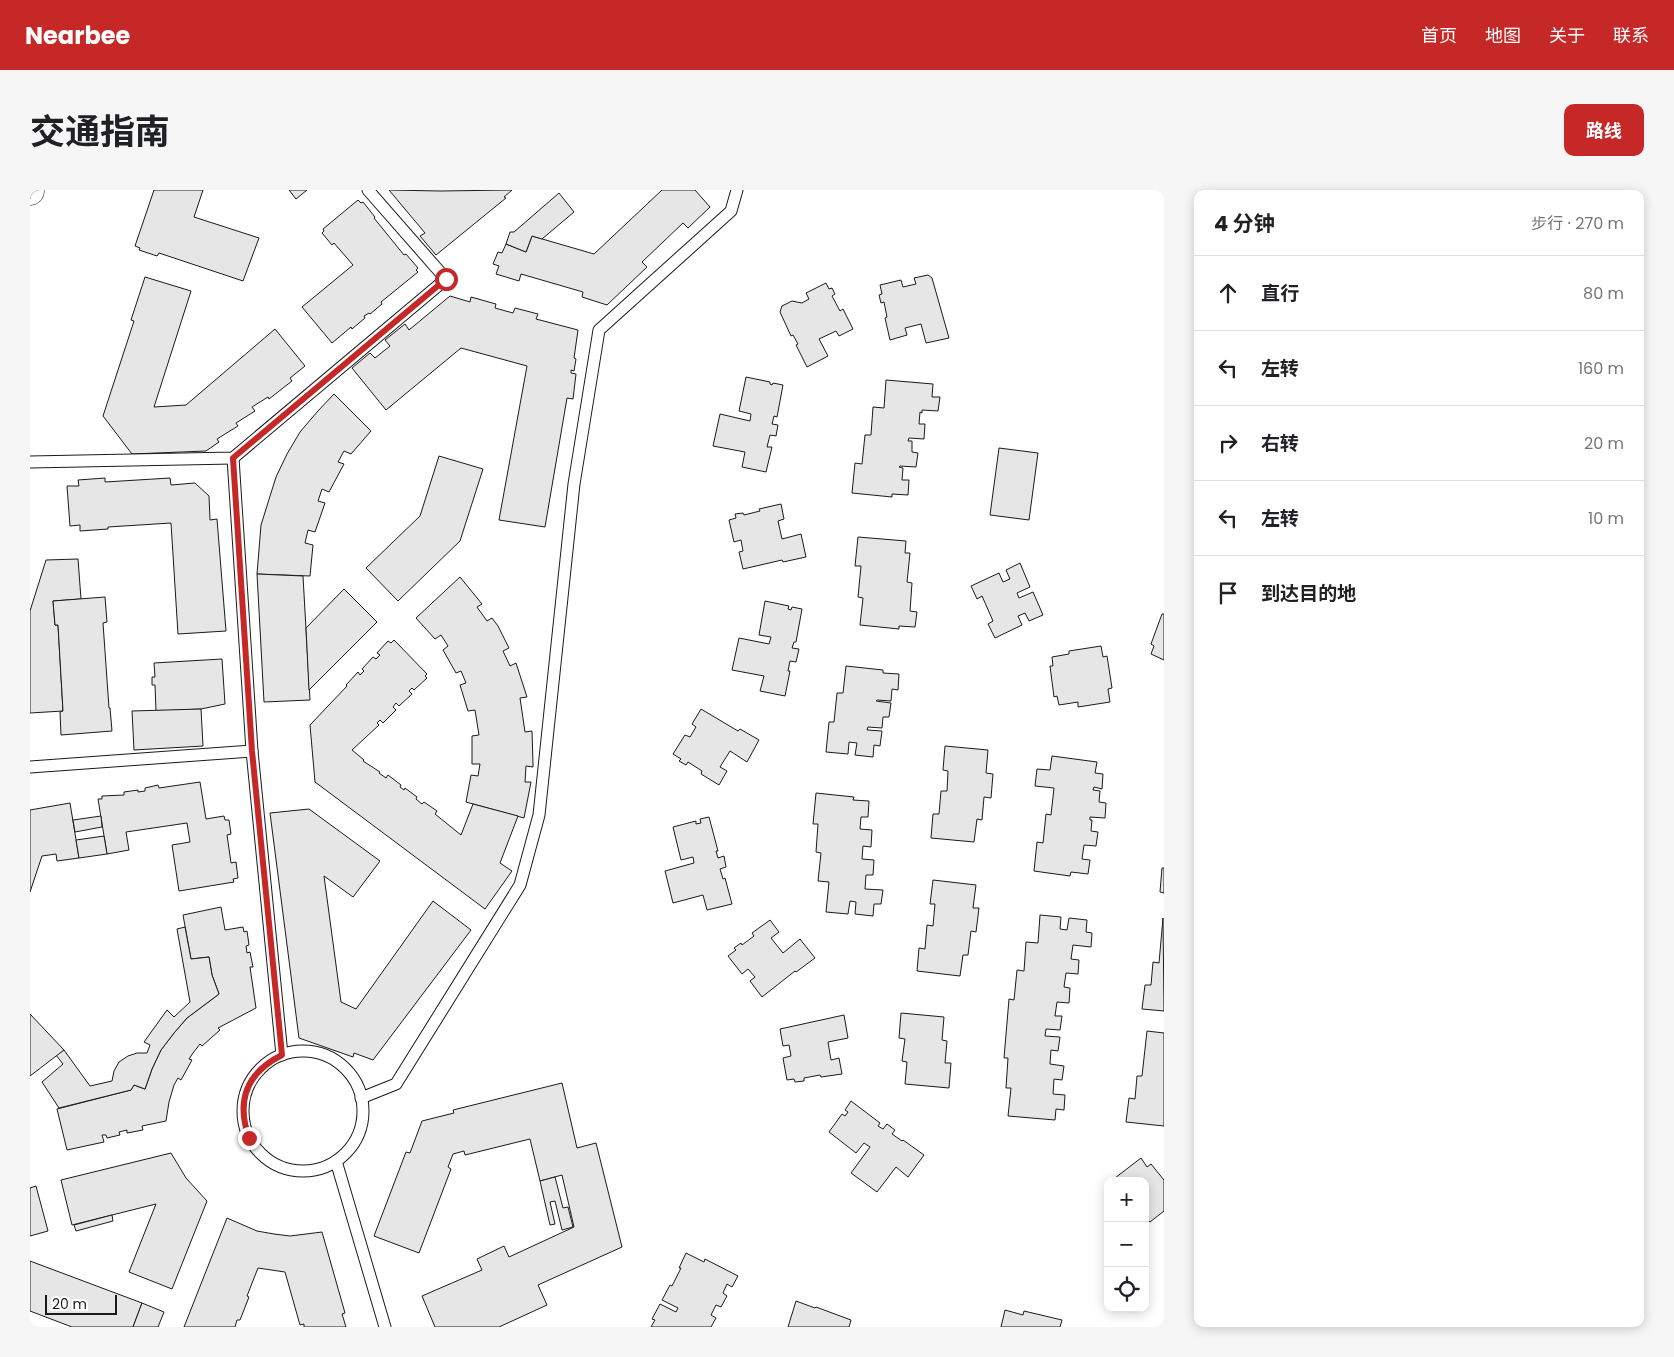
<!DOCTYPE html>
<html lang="zh">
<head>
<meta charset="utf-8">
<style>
	:root { --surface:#fff; --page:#f6f6f6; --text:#202124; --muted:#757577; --line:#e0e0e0; --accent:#c62828 }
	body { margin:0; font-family:Poppins,"Noto Sans SC",sans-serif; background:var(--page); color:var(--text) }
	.controls { position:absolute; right:15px; bottom:15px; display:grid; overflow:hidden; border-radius:10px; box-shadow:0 2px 12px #0003 }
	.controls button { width:45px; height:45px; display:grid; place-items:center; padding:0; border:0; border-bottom:1px solid var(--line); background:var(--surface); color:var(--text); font:25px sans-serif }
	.scale { position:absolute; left:15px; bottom:12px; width:72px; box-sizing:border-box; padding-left:5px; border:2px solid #1a1a1a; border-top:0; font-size:14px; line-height:18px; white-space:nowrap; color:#1a1a1a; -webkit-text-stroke:4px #fff; paint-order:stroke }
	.stop { position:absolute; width:15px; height:15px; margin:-11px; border:4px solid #c62828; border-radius:50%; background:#fff }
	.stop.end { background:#c62828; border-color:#fff; box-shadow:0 1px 5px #0008 }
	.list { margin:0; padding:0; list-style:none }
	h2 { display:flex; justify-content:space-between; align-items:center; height:65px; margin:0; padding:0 20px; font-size:21px }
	h2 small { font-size:16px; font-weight:400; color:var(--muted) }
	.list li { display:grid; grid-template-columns:32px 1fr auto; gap:15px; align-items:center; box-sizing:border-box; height:75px; padding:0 20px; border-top:1px solid var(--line) }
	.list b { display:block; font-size:19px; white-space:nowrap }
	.list em { font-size:16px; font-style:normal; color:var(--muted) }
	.icon { flex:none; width:28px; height:28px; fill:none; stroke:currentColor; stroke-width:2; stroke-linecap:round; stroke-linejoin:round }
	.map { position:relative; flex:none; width:1134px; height:1137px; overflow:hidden; border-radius:10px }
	header { display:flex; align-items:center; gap:30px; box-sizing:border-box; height:70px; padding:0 25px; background:var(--accent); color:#fff }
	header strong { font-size:24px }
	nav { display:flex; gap:28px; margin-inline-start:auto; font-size:18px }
	.intro { display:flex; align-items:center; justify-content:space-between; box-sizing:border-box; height:120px; padding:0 30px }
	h1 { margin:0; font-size:35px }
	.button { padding:12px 22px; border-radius:10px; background:var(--accent); color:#fff; font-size:18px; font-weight:700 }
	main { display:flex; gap:30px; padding:0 30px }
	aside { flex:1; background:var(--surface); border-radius:10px; box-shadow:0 2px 12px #0003 }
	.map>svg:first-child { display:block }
	.building { fill:#e6e6e6; stroke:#1a1a1a }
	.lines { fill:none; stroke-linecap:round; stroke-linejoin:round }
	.service-casing { stroke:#1a1a1a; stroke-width:13 }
	.secondary-casing { stroke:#1a1a1a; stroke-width:29 }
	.service { stroke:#fff; stroke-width:11 }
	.secondary { stroke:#fff; stroke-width:28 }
	.route { stroke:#c62828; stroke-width:6 }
</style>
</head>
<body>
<header>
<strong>Nearbee</strong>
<nav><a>首页</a><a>地图</a><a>关于</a><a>联系</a></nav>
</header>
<div class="intro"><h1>交通指南</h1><a class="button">路线</a></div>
<main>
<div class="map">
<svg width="1134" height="1137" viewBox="0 0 1134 1137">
	<rect width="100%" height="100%" fill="#fff"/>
	<!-- building -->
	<g class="building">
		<polygon points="124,0 173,0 164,27 229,48 213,91 129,63 127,66 109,60 110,58 105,56"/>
		<polygon points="259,0 277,0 266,9"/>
		<polygon points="359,0 410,1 482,0 474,7 476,8 406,65 390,46 395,43"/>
		<polygon points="632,0 665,0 680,17 658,38 653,33 612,72 617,77 577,115 552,107 553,102 491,84 489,91 466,84 469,76 463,74 468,62 472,63 476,54 496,62 502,46 564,64"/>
		<polygon points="529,3 544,22 512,49 502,46 496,62 476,54 480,42 484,42"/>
		<polygon points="328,10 331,13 333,12 345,27 344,28 374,65 376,64 388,78 386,80 388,82 351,112 352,114 340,124 339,123 334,126 335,128 322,139 321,137 302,153 272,117 323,75 304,53 302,55 292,43 294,41 293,39"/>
		<polygon points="898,85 902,88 919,148 896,153 891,134 875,138 877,145 860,150 855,128 857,127 854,112 851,113 849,105 852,104 850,95 871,90 873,97 886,94 884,88"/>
		<polygon points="115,87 161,101 124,217 156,215 245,139 275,176 260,188 262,191 239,209 238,207 222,217 225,221 206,233 208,236 187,249 189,252 176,261 102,264 73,226 104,131 101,130"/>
		<polygon points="796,93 799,99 802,98 805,104 802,106 810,121 813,119 823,139 809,146 806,141 789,149 798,166 777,177 766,155 768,154 763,145 761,146 750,122 752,116 762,111 772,113 779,109 776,103"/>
		<polygon points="420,106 440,112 441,107 466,114 465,118 483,123 485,118 508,124 506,129 548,140 544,168 546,169 544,181 541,180 541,183 546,184 543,209 537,208 515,337 469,330 497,176 431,158 356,220 322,178 340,163 345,168 360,156 355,150 375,134 379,140"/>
		<polygon points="716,187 740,192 740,194 742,195 743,193 753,195 747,227 744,226 742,234 748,235 746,246 740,245 737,257 742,257 736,282 712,277 715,262 683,256 690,224 720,231 721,224 709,221"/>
		<polygon points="856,190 903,194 902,207 910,207 908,221 892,220 892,223 890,222 889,234 895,234 894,249 879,248 878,251 882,251 882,262 888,263 886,277 870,276 869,277 873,278 872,290 879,290 878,305 862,304 862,307 822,303 825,273 832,274 835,245 841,245 843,217 854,218"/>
		<polygon points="304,204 341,241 321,264 314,261 308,272 314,274 299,302 292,299 288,311 295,313 285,342 278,340 275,353 283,355 280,386 227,384 231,335 246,287 257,264 270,242 287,222"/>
		<polygon points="969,258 1008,263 999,330 960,325"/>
		<polygon points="409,266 453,279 430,351 368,411 336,378 390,326"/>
		<polygon points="75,288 75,292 140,288 141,295 165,293 179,306 180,330 187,329 196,441 148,444 141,333 78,337 78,339 50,341 50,335 40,336 37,296 49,296 48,290"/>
		<polygon points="751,314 754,329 748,331 752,349 771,344 776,367 753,372 752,370 713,379 709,362 713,361 711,350 704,352 699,330 706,328 705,324 713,323 714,325 730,321 729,319"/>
		<polygon points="828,347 876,351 875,363 880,363 877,392 882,393 880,421 887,422 885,437 869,436 869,439 830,435 833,408 828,407 831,376 825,376"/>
		<polygon points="48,369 51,409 23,411 25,435 28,435 33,521 0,523 0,421 16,370"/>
		<polygon points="990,373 1000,397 987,403 989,408 1003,402 1013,425 999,431 995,423 988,426 992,435 965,448 958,434 963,431 952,406 947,409 941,396 969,383 973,392 980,389 976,380"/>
		<polygon points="227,384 273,386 280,510 234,512"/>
		<polygon points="430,387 452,414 447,417 457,431 462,428 468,436 479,458 473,461 480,476 486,473 497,507 490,508 495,542 502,541 503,574 503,577 496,576 495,592 501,592 494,628 436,612 441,585 448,586 450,574 442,574 442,546 449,545 445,520 438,521 430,495 436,493 431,481 426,483 413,460 418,456 411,445 405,449 386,428"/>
		<polygon points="314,399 347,432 279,500 276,438"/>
		<polygon points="75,407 77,432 73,433 79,518 80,518 82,541 31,545 30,522 33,521 28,435 25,435 23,411"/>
		<polygon points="735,411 759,416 758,419 761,420 762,417 772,419 766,452 764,452 762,458 769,459 766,472 760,471 758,481 760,481 755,506 730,501 734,486 702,480 709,448 739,454 741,447 729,445"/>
		<polygon points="1132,424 1134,424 1134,470 1121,464 1124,456 1121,454"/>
		<polygon points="364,450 397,484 395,486 397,488 384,500 382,498 379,501 382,504 369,516 366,513 363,517 366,520 353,533 350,530 347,533 349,535 322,560 334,570 333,571 350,582 349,583 356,588 358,585 371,595 370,597 374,600 375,598 387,607 386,609 392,614 394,612 407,621 405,624 431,645 443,614 488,626 470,673 482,681 455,719 285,592 280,535 317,496 316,495 328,482 330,485 334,481 332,479 343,467 346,469 350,465 347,463 358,451 361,453"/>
		<polygon points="1071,456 1073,467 1077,466 1082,498 1078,499 1080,512 1048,517 1048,512 1029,515 1027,506 1024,507 1020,476 1023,476 1022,467 1039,464 1039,461"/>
		<polygon points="192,469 195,514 171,519 126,521 125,495 122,495 122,487 125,487 124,473"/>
		<polygon points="816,476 853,480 853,483 869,484 868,500 862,499 861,511 847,510 846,511 861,513 859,527 853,527 852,538 838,537 837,540 852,541 850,556 844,555 843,567 825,565 827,553 819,552 818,564 796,562 799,532 804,532 807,503 813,503"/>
		<polygon points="171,519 173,556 104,560 102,521"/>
		<polygon points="671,519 708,541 710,539 729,550 717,572 700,561 690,577 697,581 689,595 671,584 672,581 658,572 656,575 649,571 651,569 643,564 655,545 660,547 666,537 662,534"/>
		<polygon points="915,556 958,560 956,583 963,584 961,608 954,607 952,630 947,629 944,652 901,648 903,624 909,624 911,601 917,601 918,581 913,580"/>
		<polygon points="1022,566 1067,572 1065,583 1073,584 1072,599 1064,597 1063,600 1070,601 1069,612 1076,613 1075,628 1060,627 1060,630 1062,630 1061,641 1068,642 1066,656 1054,655 1052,669 1060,670 1058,684 1041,682 1040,686 1004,681 1007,652 1013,653 1016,624 1021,625 1024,598 1005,596 1007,579 1020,580"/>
		<polygon points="170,592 176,629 194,626 195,630 199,630 201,644 197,645 201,673 206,672 208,688 203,689 204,692 149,701 142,655 160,652 157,633 96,642 99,660 77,664 68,609 72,609 72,606 94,605 94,602 108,600 108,602 115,601 115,598 128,595 129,598"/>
		<polygon points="786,603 824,607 823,610 839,611 838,627 831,627 830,639 842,640 841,657 833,656 832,669 844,670 843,685 836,685 835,699 853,700 851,714 844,714 843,726 825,724 826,712 820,711 818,724 796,722 799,692 788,691 791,663 786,662 788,634 783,634"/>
		<polygon points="40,613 49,668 27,671 26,664 12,666 0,702 0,620"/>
		<polygon points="279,619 350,671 323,707 294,686 311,812 326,819 403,711 441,740 343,870 324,863 323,867 269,848 240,623"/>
		<polygon points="71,626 72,637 45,642 43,630"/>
		<polygon points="679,627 688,661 686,661 688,668 694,666 696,677 690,679 693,689 695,688 702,714 677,720 673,705 643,713 635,681 664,673 663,667 651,670 643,637 666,631 666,634 671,633 670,629"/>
		<polygon points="74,646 77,664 49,668 46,650"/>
		<polygon points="1132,678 1134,678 1134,703 1130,702"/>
		<polygon points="903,690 946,695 943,718 949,718 946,742 941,741 938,765 933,765 930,786 887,781 889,758 895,759 897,735 903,736 905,714 900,714"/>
		<polygon points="191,717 195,740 213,737 214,742 217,741 219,755 216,756 217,763 220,762 223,777 220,777 226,818 188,838 190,840 172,856 170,854 163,863 159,869 162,870 151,890 148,888 144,895 139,912 136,931 112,936 113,940 97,943 97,940 89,942 90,945 77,948 76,945 72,945 74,952 37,960 27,919 101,900 104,895 115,899 122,879 131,860 144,843 157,828 189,804 182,785 179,767 161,769 153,725"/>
		<polygon points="1010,725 1031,727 1030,739 1037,740 1039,728 1057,730 1056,742 1062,743 1061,757 1043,755 1041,769 1049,770 1048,784 1036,783 1034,797 1040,798 1039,813 1027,812 1025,826 1032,826 1030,840 1016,839 1015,846 1030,847 1028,861 1021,860 1020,874 1034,876 1032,890 1024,889 1023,904 1035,905 1034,920 1026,919 1025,930 978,926 981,898 976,898 978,868 974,868 979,809 984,810 987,780 994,781 996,752 1008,753"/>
		<polygon points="1133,728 1134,821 1112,819 1115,795 1121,795 1123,772 1129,773"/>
		<polygon points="740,730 749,742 741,748 753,763 770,749 785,768 766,782 765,781 732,807 720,791 725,787 718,779 712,784 698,766 706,760 704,758 711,753 712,755 724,746 722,743"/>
		<polygon points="155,737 161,769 179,767 182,785 189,804 157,828 144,843 131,860 122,879 115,899 104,895 101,900 29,918 12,892 33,874 26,865 34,860 60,896 82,891 84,881 89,872 98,866 107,863 117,863 120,855 114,852 137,820 144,827 160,812 147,739"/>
		<polygon points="871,823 914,827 912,850 917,851 915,873 921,873 919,898 875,894 877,872 872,871 875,849 869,848"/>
		<polygon points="0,824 34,860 0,886"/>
		<polygon points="814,825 818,848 798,852 801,870 809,868 812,884 791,887 790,885 774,888 774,891 765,892 764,889 757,890 753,868 761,866 759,855 753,856 750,839"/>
		<polygon points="1117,841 1134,843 1134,936 1096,932 1099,908 1105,909 1107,886 1112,886"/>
		<polygon points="532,893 547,958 566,953 592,1057 508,1095 517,1115 469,1137 405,1137 392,1106 452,1080 447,1069 474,1056 479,1067 544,1037 532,985 510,991 500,949 435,965 434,961 423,964 418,977 421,979 389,1063 344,1046 376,962 380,963 392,931 424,923 423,920"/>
		<polygon points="821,911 850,933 848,936 853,939 857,934 865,940 862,944 872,951 873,950 894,965 878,987 866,977 847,1002 821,983 840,957 834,953 826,963 799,942 812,924 815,926 818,922 815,920"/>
		<polygon points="141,963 156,988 177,1011 142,1099 99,1082 126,1014 42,1035 31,990"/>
		<polygon points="1111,968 1117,977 1121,974 1134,990 1134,1021 1120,1032 1117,1029 1115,1030 1115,991 1088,991 1085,988"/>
		<polygon points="525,987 533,1018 538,1017 543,1037 532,1040 525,1011 520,1012 525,1034 520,1035 510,991"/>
		<polygon points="6,996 18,1041 0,1046 0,998"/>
		<polygon points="82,1025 83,1031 46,1041 44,1035"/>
		<polygon points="197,1028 227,1041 244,1044 260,1046 292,1042 315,1123 312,1124 316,1137 274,1137 274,1134 270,1135 255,1082 228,1078 217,1106 219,1107 210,1130 207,1130 205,1137 154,1137"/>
		<polygon points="656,1063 674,1072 675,1069 708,1086 702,1097 697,1094 693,1103 697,1106 691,1117 686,1115 681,1125 686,1128 681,1137 621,1137 625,1130 622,1129 630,1114 646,1122 648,1118 632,1110 640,1095 642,1096 651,1078 649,1078"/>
		<polygon points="0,1071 112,1113 103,1137 42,1137 0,1121"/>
		<polygon points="766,1111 785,1118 786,1117 821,1130 819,1137 758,1137"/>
		<polygon points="112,1113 134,1122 128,1137 103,1137"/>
		<polygon points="975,1120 993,1125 994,1121 1032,1130 1030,1137 971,1137"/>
	</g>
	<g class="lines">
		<!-- service casing -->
		<g class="service-casing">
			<g id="service">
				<polyline points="203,268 222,561 252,865"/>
				<polyline points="0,272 203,268 416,89 338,0"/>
				<polyline points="0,577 222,561"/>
				<circle cx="273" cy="921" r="60"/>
				<polyline points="331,908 366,894 490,695 509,625 544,294 569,140 701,21 707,0"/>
				<polyline points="306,971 355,1137"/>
			</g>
		</g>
		<!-- secondary casing -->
		<g class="secondary-casing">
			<polyline id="secondary" points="0,1 0,0"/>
		</g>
		<!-- service -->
		<use href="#service" class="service"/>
		<!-- secondary -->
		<use href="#secondary" class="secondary"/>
	</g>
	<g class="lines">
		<!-- route -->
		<path class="route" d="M219,948C206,911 216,883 252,865L222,561L203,268L416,89"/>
	</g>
</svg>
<div class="controls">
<button>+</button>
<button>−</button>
<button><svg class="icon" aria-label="locate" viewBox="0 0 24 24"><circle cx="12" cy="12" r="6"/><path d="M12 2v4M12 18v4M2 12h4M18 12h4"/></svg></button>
</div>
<div class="scale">20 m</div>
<div class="stop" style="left:416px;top:89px"></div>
<div class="stop end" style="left:219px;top:948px"></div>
</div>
<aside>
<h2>4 分钟<small>步行 · 270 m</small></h2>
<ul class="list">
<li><svg class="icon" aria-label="ahead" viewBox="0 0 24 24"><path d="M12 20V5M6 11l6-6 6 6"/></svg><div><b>直行</b></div><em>80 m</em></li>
<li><svg class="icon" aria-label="left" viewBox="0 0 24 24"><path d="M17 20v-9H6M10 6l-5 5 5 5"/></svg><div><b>左转</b></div><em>160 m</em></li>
<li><svg class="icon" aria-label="right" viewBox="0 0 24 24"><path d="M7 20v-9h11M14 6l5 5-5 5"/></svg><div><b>右转</b></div><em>20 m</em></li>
<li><svg class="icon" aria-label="left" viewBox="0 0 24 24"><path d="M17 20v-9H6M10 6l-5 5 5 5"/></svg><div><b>左转</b></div><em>10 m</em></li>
<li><svg class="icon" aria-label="arrive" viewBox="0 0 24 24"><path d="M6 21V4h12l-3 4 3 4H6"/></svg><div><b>到达目的地</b></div></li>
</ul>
</aside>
</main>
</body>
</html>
